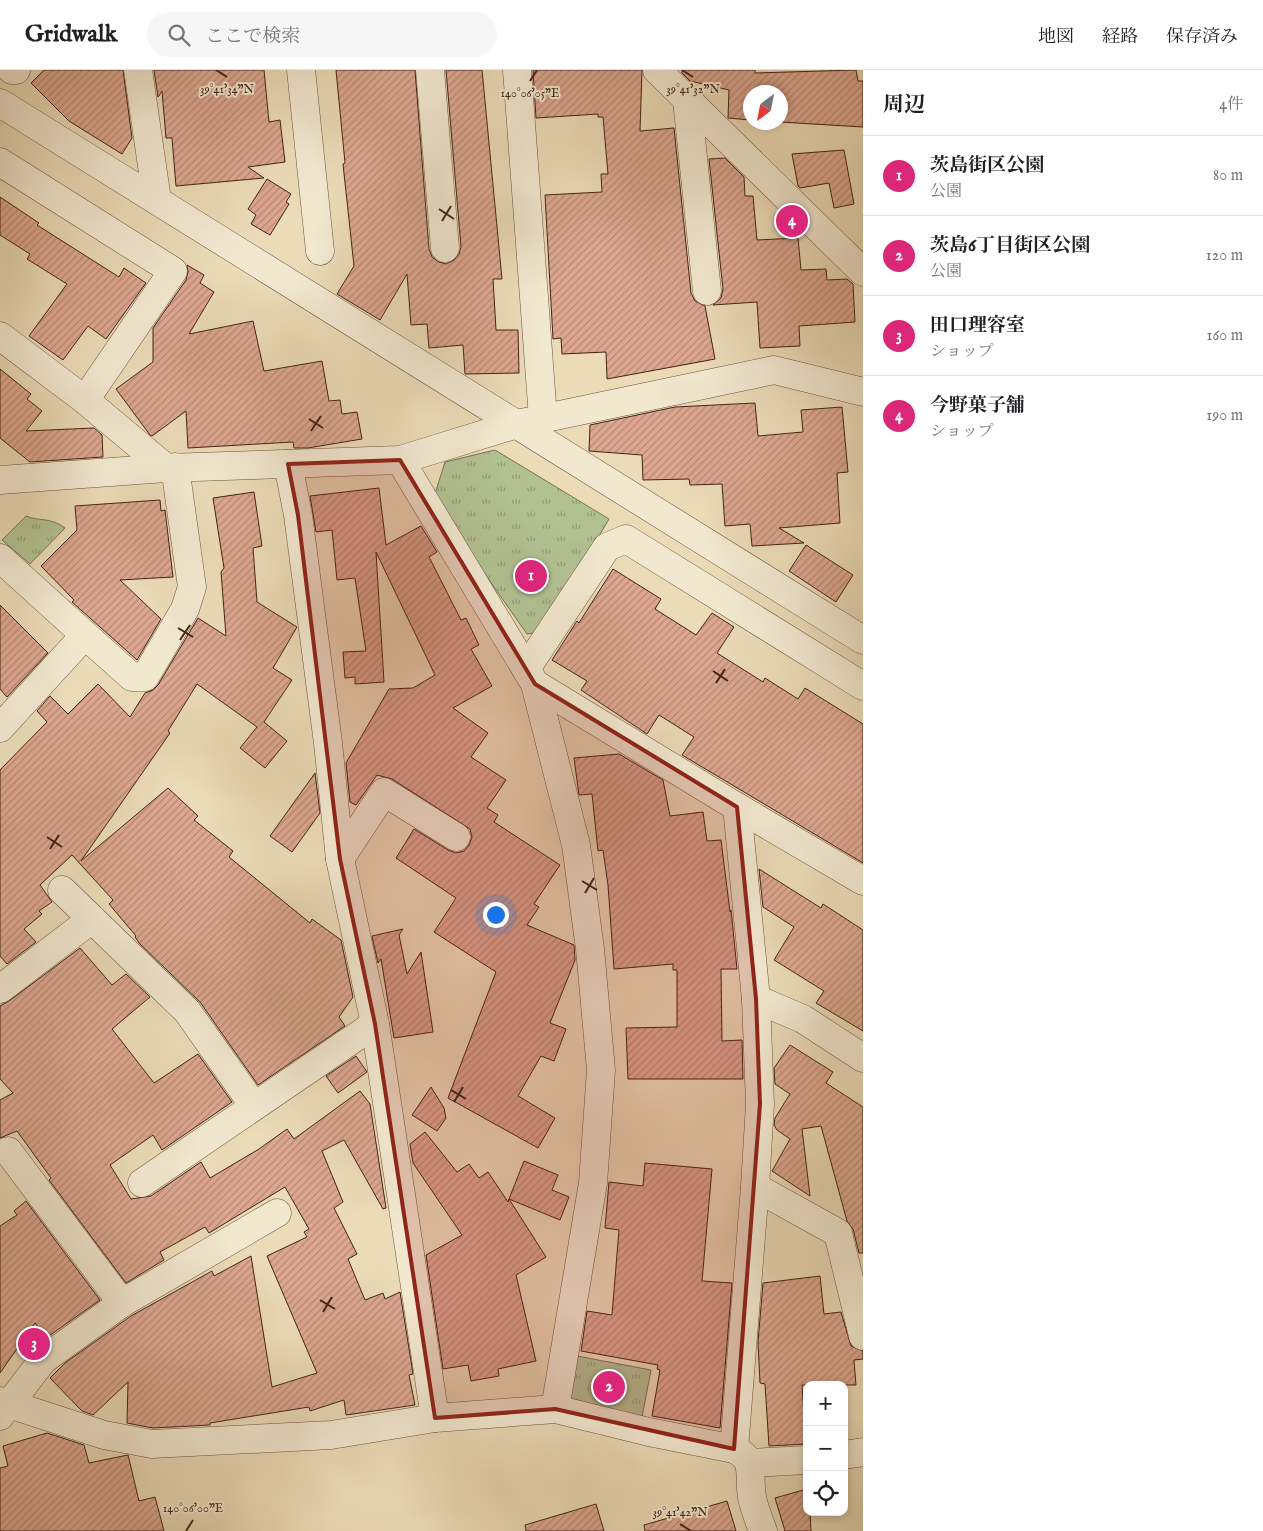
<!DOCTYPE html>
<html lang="ja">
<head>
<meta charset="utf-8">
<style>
	:root { --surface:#fff; --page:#f6f6f6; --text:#202124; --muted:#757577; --line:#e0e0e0; --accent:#db2777 }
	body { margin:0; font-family:"IM FELL English","Noto Serif JP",serif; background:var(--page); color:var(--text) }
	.controls { position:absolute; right:15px; bottom:15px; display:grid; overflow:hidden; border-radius:10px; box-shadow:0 2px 8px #0003 }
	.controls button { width:45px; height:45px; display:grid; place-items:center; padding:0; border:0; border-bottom:1px solid var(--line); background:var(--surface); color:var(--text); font:25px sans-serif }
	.compass { position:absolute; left:743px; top:15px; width:45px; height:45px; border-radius:50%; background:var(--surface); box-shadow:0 2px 8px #0003; rotate:212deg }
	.you { position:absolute; left:495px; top:844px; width:18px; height:18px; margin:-12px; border:4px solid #fff; border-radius:50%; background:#1a73e8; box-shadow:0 0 0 8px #1a73e833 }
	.badge { display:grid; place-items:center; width:32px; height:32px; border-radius:50%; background:var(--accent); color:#fff; font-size:16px; font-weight:700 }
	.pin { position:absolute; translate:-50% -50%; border:2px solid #fff; box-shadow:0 1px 5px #0006 }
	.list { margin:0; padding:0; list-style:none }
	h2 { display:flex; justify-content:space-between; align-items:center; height:65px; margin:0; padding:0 20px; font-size:21px }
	h2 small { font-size:16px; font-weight:400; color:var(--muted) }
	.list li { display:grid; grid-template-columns:32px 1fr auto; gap:15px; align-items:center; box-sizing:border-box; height:80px; padding:0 20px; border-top:1px solid var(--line) }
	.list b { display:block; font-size:19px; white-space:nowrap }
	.list p { margin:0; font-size:16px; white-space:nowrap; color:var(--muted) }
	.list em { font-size:16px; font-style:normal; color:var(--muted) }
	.icon { flex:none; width:28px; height:28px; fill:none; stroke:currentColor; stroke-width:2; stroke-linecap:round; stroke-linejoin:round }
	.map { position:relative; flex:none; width:863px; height:1461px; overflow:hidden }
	header { display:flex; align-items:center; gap:30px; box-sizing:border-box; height:70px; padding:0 25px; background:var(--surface); border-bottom:1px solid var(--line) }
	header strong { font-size:24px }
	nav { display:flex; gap:28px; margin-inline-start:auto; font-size:18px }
	.search { width:350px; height:45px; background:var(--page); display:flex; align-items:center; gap:12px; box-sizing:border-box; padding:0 18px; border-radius:28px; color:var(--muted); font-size:19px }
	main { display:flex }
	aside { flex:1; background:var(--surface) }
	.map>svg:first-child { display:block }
	.park { fill:url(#park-tufts); stroke:#7a7254 }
	.building { fill:url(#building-hatch); stroke:#432315 }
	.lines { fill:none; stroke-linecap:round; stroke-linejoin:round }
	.minor-casing { stroke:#6d513e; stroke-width:29 }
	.minor { stroke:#f2e8d0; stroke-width:28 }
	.marked { fill:#8f2418; fill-opacity:0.2; stroke:#8f2418; stroke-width:4; stroke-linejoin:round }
	.ticks { fill:none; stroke:#432315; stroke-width:2 }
	.ticks-label { font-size:12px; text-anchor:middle; fill:#432315; stroke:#f2e8d0; stroke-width:4; stroke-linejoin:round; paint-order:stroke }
</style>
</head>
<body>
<header>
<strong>Gridwalk</strong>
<div class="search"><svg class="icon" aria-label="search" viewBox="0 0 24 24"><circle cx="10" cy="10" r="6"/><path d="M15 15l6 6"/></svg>ここで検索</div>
<nav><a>地図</a><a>経路</a><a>保存済み</a></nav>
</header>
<main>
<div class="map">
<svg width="863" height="1461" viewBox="0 0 863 1461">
	<defs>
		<pattern id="park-tufts" width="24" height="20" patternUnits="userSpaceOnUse" patternTransform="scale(1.25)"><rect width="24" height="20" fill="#b2c192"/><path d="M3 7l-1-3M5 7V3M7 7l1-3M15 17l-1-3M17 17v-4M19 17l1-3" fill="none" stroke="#929c76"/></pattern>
		<pattern id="building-hatch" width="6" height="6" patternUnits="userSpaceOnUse" patternTransform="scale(1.25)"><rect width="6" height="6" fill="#dda790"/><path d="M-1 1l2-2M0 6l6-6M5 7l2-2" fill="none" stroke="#b58874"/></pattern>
	</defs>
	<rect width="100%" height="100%" fill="#ebdbb7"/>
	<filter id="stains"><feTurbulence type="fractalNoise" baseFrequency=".004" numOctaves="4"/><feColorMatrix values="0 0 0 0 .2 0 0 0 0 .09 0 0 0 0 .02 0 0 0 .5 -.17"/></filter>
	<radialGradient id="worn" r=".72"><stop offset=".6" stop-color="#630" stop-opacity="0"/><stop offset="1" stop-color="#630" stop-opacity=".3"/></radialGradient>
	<!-- park -->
	<g class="park">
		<polygon points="495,380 609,449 542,562 527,564 433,430 445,392"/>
		<path d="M26,446C42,452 50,447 65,458L30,494L2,470Z"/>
		<polygon points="577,1286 651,1300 642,1347 568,1333"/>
	</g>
	<!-- building -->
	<g class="building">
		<polygon points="44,0 123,0 132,68 122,84 69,51 31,13"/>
		<polygon points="154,0 264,0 269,52 280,50 285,92 248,97 264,108 176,116 172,68 166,68 162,21 158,27"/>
		<polygon points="336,0 415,0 429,179 432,187 439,192 446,194 454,190 459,184 461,177 446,0 482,0 502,209 493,209 496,260 518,260 519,303 465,304 463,275 429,278 427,254 411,255 407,204 380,250 337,224 354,196 343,94 345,93"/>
		<polygon points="533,0 642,0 640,61 674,58 691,223 695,231 705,236 715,289 607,309 606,282 562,284 561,268 553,269 545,125 602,122 601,104 608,104 603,47 598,47 598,44 536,48"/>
		<polygon points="682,0 755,0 755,3 856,0 858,11 863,11 863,57 780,52 780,22 750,22 750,50 728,48 729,20 690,11 682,3"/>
		<polygon points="844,80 854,134 834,138 829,113 800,118 798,116 792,84"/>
		<polygon points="725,88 744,107 745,126 753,126 757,170 798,168 801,200 826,199 827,210 847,209 853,214 855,252 799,256 800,276 760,278 757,232 713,235 721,228 723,219 709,89"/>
		<polygon points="267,109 291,124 286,132 289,134 270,165 251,154 256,145 248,139"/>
		<polygon points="0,127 39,153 37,155 119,207 124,198 146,213 106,269 88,256 63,290 29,266 67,214 27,189 30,184 0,165"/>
		<polygon points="187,195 204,205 200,213 214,222 189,264 253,251 264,301 322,291 329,331 340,330 342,344 357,342 362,369 308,378 294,378 293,372 188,378 186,341 152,366 150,365 116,319 153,292 153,258 186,210 188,202"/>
		<polygon points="0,299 31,324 27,329 42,341 26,361 94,358 102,365 103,387 30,392 0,368"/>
		<polygon points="755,333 758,366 803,362 801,340 842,337 848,402 837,403 840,453 779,458 804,473 752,476 750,454 725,456 722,414 690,415 689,409 643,410 642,385 589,381 590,355 675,337"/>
		<polygon points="379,418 386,475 421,456 437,482 429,487 461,550 466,548 479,575 471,579 492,616 453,638 488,663 471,687 506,710 487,738 498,745 494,752 560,795 534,834 539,837 527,855 574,875 575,890 550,953 566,959 554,991 541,986 518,1026 555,1048 538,1078 448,1028 496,902 434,862 456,828 396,788 414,759 448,780 456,783 464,781 469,775 472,767 470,759 392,709 377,705 356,735 350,732 346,693 389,619 413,618 435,605 376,482 384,612 355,614 355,607 345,608 343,582 366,581 355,508 337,510 332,460 316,462 310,426"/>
		<polygon points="254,422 262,476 253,478 257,532 297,557 273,598 292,610 264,652 287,671 265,698 240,678 257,657 197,614 168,661 170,663 81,791 168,718 198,746 194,750 233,781 229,787 310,853 312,849 341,870 353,927 339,947 345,956 258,1015 200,932 140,874 135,867 136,866 109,834 113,830 72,785 40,815 52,832 39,841 42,844 24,859 36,872 7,894 0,886 0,700 47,652 37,641 50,626 68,644 98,614 130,647 145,623 153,620 158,615 198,548 226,566 221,502 224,498 213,428"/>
		<polygon points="160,430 161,441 165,440 173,507 120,510 161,549 137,590 72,532 74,530 41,496 77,460 75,436"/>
		<polygon points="806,475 853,505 836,532 789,501"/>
		<polygon points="613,499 661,529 655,539 696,565 712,543 734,557 717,583 763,612 765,608 798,629 805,618 863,654 863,793 682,685 694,667 659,645 647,664 581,620 587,611 552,590 577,551 579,553"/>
		<polygon points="0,535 48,583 7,627 0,619"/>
		<polygon points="619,684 663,710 670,746 703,742 707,771 721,770 730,842 731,840 737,899 721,899 722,971 742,970 743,1009 628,1009 626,958 677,957 677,900 673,900 673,894 614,899 608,815 603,780 598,781 592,724 579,725 574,688"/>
		<polygon points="315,703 320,743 292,782 270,766"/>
		<polygon points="759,799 821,838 823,834 863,860 863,961 816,933 824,921 774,890 794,857 763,837"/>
		<polygon points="403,859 399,865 407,904 421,882 433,962 394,968 381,889 378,893 372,866"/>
		<polygon points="80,878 112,915 126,904 150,927 112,959 154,1013 198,984 232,1032 162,1080 153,1065 110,1095 131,1129 151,1126 201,1092 210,1108 259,1079 287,1059 294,1069 360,1021 370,1034 386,1138 383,1139 344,1070 322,1081 343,1132 334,1138 357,1184 348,1189 365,1230 383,1223 385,1229 400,1222 413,1304 409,1305 415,1335 346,1345 344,1330 310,1341 309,1337 210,1353 210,1355 153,1358 127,1353 128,1312 93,1345 82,1341 50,1308 65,1293 131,1246 212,1201 214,1206 251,1186 272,1317 317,1303 267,1186 307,1167 304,1162 309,1159 285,1117 209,1163 205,1157 160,1182 164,1190 126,1213 49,1110 51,1108 17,1061 0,1068 0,1030 13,1023 0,1009 0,936 9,931"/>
		<polygon points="790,975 833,1002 826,1013 863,1037 863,1183 859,1183 853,1159 847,1151 821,1056 802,1059 810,1126 772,1101 790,1069 777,1060 774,1055 775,1048 790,1024 775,1014 774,998"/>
		<polygon points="356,986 367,1002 338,1023 326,1006"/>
		<polygon points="431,1017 444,1038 446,1048 437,1061 412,1045"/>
		<polygon points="425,1062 457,1102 469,1094 479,1108 488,1102 508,1132 509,1129 546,1187 516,1205 536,1291 498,1299 499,1306 471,1311 468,1295 443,1299 426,1185 462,1165 413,1093 410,1074"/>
		<polygon points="524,1091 558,1105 552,1120 569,1127 560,1150 509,1129"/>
		<polygon points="645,1093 712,1099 702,1211 732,1213 720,1358 652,1346 660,1300 657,1299 658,1295 581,1281 587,1241 612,1245 619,1160 605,1158 609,1112 643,1116"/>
		<polygon points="26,1131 100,1230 46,1268 35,1253 0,1303 0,1156 17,1145 14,1141"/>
		<polygon points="820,1206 824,1244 841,1242 851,1276 863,1281 863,1289 854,1290 856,1315 802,1315 806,1374 769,1376 765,1314 760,1313 758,1272 763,1213"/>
		<polygon points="47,1363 84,1375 89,1393 128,1385 139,1431 155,1427 164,1461 0,1461 0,1398 8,1396 3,1376"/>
		<polygon points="807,1419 807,1442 810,1442 811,1461 785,1461 775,1428"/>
		<polygon points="727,1431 736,1461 645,1461 644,1455"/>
		<polygon points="596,1434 604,1461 526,1461 525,1455"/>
	</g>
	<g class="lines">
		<!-- minor casing -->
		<g class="minor-casing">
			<g id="minor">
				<polyline points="12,0 16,0"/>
				<polyline points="138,0 157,130"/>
				<polyline points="301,0 320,181"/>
				<polyline points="430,0 445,178"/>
				<polyline points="517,0 543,348"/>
				<polyline points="657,0 863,202"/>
				<polyline points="687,30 707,221"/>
				<polyline points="0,33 863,570"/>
				<polyline points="0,92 173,201 85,330"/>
				<polyline points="0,266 85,330 166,398"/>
				<polyline points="400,390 535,614 576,775 590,879 601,1000 593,1113 555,1339"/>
				<polyline points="288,394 298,445 328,673 340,789 375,954 435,1348"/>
				<polyline points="0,410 166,398 400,390 517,354 774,300 863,322"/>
				<polyline points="0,488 85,565 0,658"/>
				<polyline points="85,565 132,607 145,607 185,539 192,517 175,397"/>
				<polyline points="526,599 607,477 626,469 863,616"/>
				<polyline points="535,614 737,737 863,811"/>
				<polyline points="737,737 756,929 760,1034 755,1117 838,1163 863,1266"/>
				<polyline points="340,789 384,722 456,767"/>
				<polyline points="62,820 187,941 254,1036"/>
				<polyline points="0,919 92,849"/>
				<polyline points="756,929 803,949 863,988"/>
				<polyline points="8,1081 122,1233"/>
				<polyline points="142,1113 375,954"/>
				<path d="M0,1331L104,1365L152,1374L331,1365L435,1348L555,1339L649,1362L734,1379C757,1390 748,1405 752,1427C754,1438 759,1450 763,1461"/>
				<polyline points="0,1346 43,1290 122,1233 277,1143"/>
				<polyline points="734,1379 755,1117"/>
				<polyline points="844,1385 863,1382"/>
				<polyline points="750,1393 807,1390"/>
			</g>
		</g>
		<!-- minor -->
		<use href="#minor" class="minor"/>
	</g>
	<!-- marked area -->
	<path class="marked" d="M400,390L535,614L737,737L756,929L760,1034L734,1379L555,1339L435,1348L375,954L340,789L298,445L288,394Z"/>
	<!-- ticks -->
	<path class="ticks" d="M216,0L227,7M682,0L693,7M530,11L537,0M439,139L454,149M442,151L451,136M309,349L323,358M311,361L321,346M178,558L193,567M180,570L190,555M713,601L728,611M716,613L725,599M47,767L62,777M50,779L59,765M582,811L597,820M585,823L594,808M451,1020L466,1029M454,1032L463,1017M320,1230L335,1239M323,1242L332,1227M680,1454L691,1461M186,1461L193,1450"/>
	<g class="ticks-label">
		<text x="227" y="23">39°41'34"N</text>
		<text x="693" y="23">39°41'32"N</text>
		<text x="530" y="27">140°06'05"E</text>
		<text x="193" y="1442">140°06'00"E</text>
		<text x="680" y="1446">39°41'42"N</text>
	</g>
	<rect width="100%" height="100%" filter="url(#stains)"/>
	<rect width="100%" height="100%" fill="url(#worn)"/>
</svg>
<div class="controls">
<button>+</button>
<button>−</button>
<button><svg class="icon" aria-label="locate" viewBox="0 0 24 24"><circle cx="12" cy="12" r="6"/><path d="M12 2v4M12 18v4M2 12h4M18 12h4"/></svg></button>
</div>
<svg class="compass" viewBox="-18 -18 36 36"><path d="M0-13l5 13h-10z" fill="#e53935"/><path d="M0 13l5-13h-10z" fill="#757577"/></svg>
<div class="you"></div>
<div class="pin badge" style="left:531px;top:506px">1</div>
<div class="pin badge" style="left:609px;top:1317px">2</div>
<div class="pin badge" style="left:34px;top:1274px">3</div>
<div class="pin badge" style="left:792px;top:151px">4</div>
</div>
<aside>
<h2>周辺<small>4件</small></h2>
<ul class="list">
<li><span class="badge">1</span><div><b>茨島街区公園</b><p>公園</p></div><em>80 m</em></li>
<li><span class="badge">2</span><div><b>茨島6丁目街区公園</b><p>公園</p></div><em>120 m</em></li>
<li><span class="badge">3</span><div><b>田口理容室</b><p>ショップ</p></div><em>160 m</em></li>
<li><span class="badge">4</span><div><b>今野菓子舗</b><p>ショップ</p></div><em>190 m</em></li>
</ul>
</aside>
</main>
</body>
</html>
